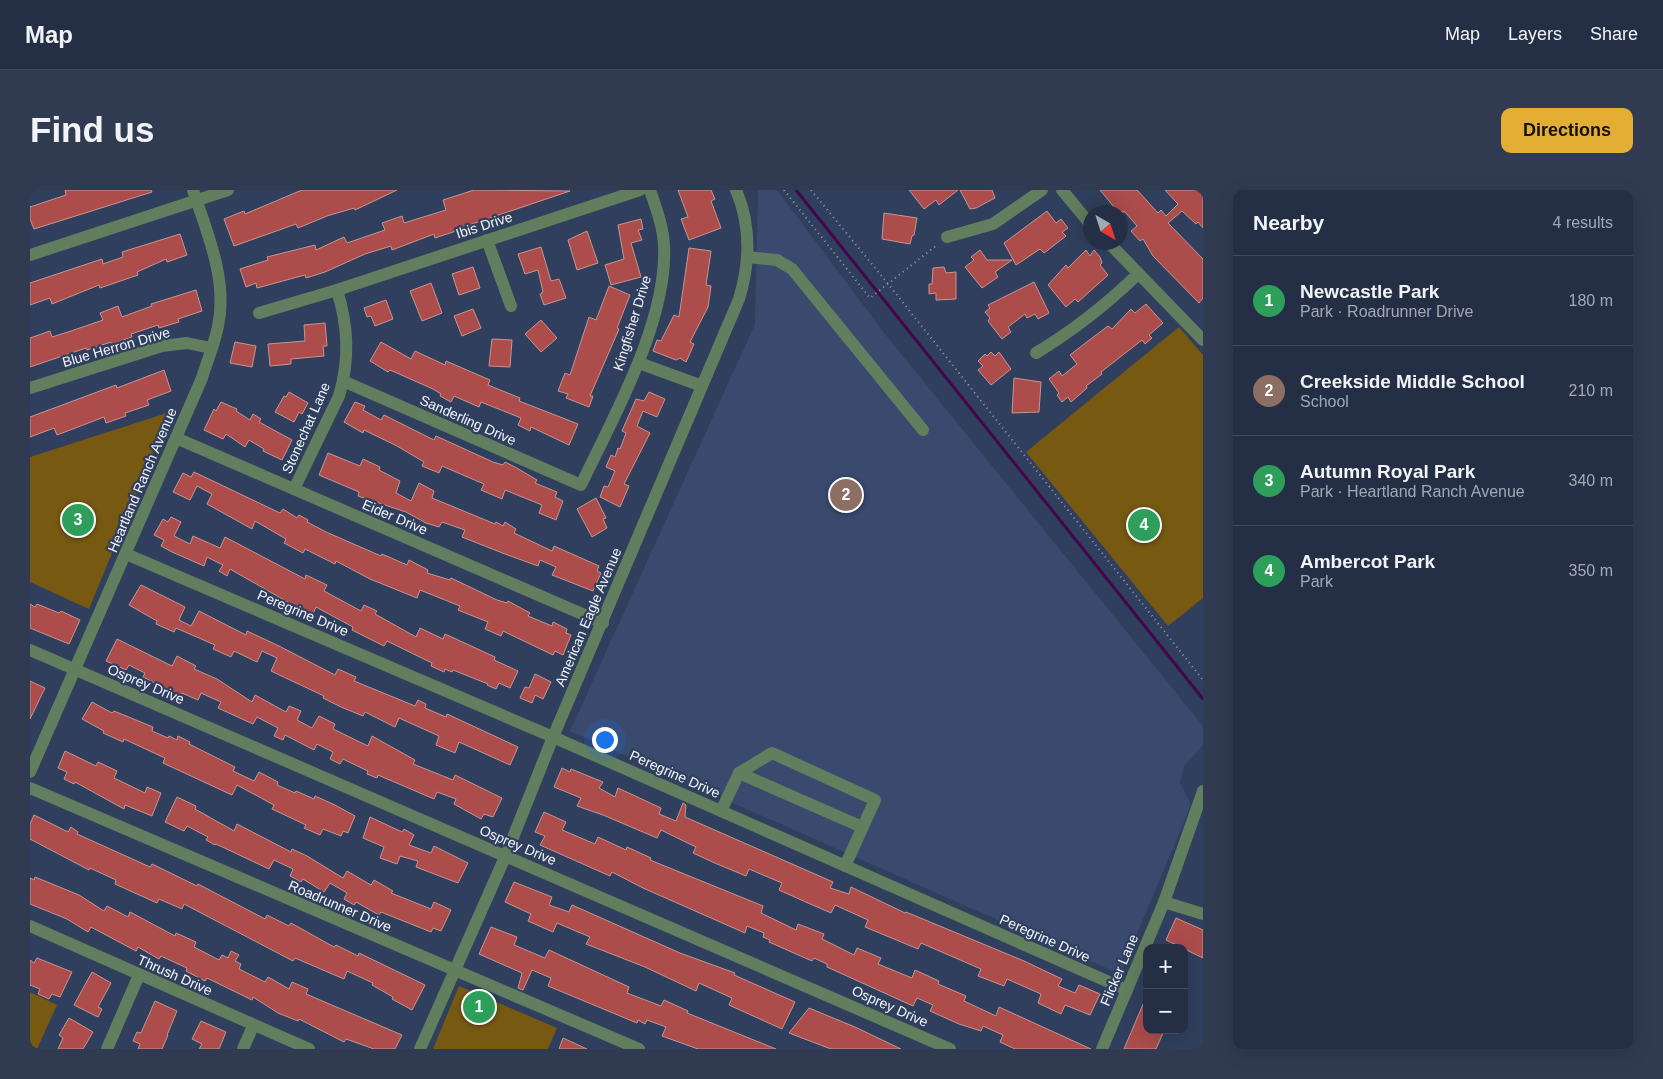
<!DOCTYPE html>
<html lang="en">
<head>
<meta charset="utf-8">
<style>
	:root { --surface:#242f46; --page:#303b51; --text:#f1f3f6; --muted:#a3a9b3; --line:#414a5f; --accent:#e4ae35 }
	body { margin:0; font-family:Helvetica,sans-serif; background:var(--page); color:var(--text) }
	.controls { position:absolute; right:15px; bottom:15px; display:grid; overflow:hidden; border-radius:10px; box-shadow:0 5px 20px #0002 }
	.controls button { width:45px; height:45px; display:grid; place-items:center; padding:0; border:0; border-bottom:1px solid var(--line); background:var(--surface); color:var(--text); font:25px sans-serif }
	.compass { position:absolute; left:1053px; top:15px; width:45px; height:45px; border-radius:50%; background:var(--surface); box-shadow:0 5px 20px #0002; rotate:141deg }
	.you { position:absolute; left:574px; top:549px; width:18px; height:18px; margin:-12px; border:4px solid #fff; border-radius:50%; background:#1a73e8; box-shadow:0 0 0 8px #1a73e833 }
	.badge { display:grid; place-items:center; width:32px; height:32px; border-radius:50%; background:var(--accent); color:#fff; font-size:16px; font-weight:700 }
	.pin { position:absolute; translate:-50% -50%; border:2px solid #fff; box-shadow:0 1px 5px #0006 }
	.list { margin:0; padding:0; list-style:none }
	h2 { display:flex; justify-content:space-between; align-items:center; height:65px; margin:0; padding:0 20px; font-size:21px }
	h2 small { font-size:16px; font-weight:400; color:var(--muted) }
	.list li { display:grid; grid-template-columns:32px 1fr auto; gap:15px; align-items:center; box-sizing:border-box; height:90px; padding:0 20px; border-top:1px solid var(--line) }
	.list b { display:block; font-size:19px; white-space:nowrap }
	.list p { margin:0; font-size:16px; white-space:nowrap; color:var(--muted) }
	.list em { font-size:16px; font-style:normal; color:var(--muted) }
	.map { position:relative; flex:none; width:1173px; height:859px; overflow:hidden; border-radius:10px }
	header { display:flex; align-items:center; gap:30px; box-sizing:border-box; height:70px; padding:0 25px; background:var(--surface); border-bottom:1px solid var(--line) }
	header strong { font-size:24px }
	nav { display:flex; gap:28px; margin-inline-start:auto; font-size:18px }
	.intro { display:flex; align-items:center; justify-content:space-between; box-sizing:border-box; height:120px; padding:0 30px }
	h1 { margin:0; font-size:35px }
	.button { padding:12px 22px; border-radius:10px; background:var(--accent); color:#111; font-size:18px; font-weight:700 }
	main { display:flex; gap:30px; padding:0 30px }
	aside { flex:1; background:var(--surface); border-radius:10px; box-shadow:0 5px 20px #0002 }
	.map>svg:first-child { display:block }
	.built { fill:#394a6e }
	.green { fill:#775912 }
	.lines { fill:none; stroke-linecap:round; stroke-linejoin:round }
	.stream { stroke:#45054d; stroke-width:3 }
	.building { fill:#ac4c4b; stroke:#c59794 }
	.path { stroke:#939caf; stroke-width:2; stroke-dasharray:1 4; stroke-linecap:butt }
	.minor { stroke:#617e5f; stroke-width:12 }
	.labels { text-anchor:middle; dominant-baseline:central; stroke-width:4.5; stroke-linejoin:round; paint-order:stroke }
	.street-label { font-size:14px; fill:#f1f5fd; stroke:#303f5d }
</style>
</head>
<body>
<header>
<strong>Map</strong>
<nav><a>Map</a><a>Layers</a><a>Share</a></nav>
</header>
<div class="intro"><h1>Find us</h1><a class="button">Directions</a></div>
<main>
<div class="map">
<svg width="1173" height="859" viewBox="0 0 1173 859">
	<rect width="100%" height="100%" fill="#303f5d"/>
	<!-- built -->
	<polygon class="built" points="728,0 747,0 855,144 1173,536 1173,555 1154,576 1150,593 1161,615 1090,784 540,541 725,134"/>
	<!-- green -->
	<g class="green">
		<polygon points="1149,137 1173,165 1173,408 1138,436 996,262"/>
		<polygon points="140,222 59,419 0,392 0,267"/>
		<polygon points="429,796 527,838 518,859 403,859"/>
		<polygon points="0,802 27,815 7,859 0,859"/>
	</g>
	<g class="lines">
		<!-- stream -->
		<polyline class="stream" points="766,0 1173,509"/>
	</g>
	<!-- building -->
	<g class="building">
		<polygon points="35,0 121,0 122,2 4,39 0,29 0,17 36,5"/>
		<polygon points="272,0 367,0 325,20 324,18 297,26 268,38 266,34 204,56 194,29 214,21 215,24"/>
		<polygon points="444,0 540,1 442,34 442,36 423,42 405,48 404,44 362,60 361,56 335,64 295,82 276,88 275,85 227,98 226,93 216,97 210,79 238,70 237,67 285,55 286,60 314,47 317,53 355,40 352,33 372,26 374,33 416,20 413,10"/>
		<polygon points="648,0 681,0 685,9 681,11 691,38 659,50 651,29 658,27"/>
		<polygon points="879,0 928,0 909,15 906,10 894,19"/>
		<polygon points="930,0 962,0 965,8 946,18 940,19"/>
		<polygon points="1070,0 1107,0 1128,23 1131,20 1136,26 1148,14 1135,0 1173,0 1173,38 1168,32 1166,34 1152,21 1138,33 1173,69 1173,108 1169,113 1123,66 1113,49 1110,51 1101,41 1107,36 1095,22 1077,22 1084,17"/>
		<polygon points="1017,21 1026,33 1031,29 1038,38 1032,42 1036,46 1014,63 1010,59 986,75 974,53"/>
		<polygon points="854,23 887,28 884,45 882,46 880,54 852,49"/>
		<polygon points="611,29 613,39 608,40 612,50 601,53 611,87 581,95 575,75 594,69 588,35"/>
		<polygon points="557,41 568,73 547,80 538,50"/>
		<polygon points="150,44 157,65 137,72 136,69 107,82 108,85 70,98 69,95 22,114 20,108 0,115 0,93 72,69 73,74 93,67 92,62"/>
		<polygon points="511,57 521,91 529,89 536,108 514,115 510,104 513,102 508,80 495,84 488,64"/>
		<polygon points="659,58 681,61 676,95 681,96 678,117 660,152 664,154 656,172 650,168 646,170 623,161 627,150 631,151 644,125 649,127"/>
		<polygon points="950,60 957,70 982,70 965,82 968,87 952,98 935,77 944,70 941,67"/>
		<polygon points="1056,60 1060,66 1064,60 1070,67 1072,73 1070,75 1078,85 1048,112 1045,109 1036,117 1018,95 1036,75 1038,78"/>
		<polygon points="443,77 450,98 429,105 422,84"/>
		<polygon points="914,77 916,83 926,82 926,109 906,110 906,103 899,104 899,94 902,94 903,78"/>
		<polygon points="1004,92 1019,123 1008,129 1005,124 997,128 995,124 978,137 981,142 972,149 958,131 960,128 955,122 960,118 958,115"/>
		<polygon points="401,93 412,123 392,131 380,101"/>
		<polygon points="579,96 600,105 587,138 589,139 560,206 563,206 559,217 536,208 538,204 528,201 535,183 540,185 559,127 566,130"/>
		<polygon points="166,100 172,121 148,129 149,132 129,138 128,135 101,144 102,147 82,154 81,152 57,160 56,158 0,177 0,148 20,141 22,147 44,140 73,130 70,123 88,116 92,127 122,116 121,114"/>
		<polygon points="356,110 363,129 345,136 341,126 337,127 334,118"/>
		<polygon points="1116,114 1133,133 1119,145 1122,148 1115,154 1112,150 1071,182 1072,184 1056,196 1057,198 1041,212 1038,207 1032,212 1027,205 1029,203 1019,189 1029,181 1032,186 1047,174 1040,165 1058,151 1078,136 1082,139 1101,119 1105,123"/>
		<polygon points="443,119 451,138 432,146 424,126"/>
		<polygon points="511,130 527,148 511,162 495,144"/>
		<polygon points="295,133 297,156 293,156 294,166 261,169 261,174 240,176 238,154 275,151 274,135"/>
		<polygon points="462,149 482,150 480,177 459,176"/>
		<polygon points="205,152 226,156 222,177 200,173"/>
		<polygon points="351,152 381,169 385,161 415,175 416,171 460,190 458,195 490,208 489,211 548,234 539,255 501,237 500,241 488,235 491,228 451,212 449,217 424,206 421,212 410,206 411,204 403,199 360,180 358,182 340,171"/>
		<polygon points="961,162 965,166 969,162 981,179 961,195 948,180 953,176 948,171 955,164 957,166"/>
		<polygon points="134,180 141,201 117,210 119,215 95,223 96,226 76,233 74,227 27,245 24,238 0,247 0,227 86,195 87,198"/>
		<polygon points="984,188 1011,192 1009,222 982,223"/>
		<polygon points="259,202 278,213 272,224 269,222 264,232 245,222 254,206 256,207"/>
		<polygon points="619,202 635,209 627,227 613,221 607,236 620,243 594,294 599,296 590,317 570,307 574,296 578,297 585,281 576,277 581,265 585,267 588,258 590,259 596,243 592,241 606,209 614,211"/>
		<polygon points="191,212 207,219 206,221 220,230 223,224 231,229 229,232 262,250 252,270 233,261 234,259 219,250 215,257 196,244 193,249 174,240 184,219 186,221"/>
		<polygon points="325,212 335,216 333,220 351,230 354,225 404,250 406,246 463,272 473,275 475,272 485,277 507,290 505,293 527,302 525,307 533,311 526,330 509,323 512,315 475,300 472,309 451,300 454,294 412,276 409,283 392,276 394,272 367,256 334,240 333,243 314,232"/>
		<polygon points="298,263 330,276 333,269 350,277 349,280 370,291 366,303 381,311 389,293 404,301 402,308 465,334 466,332 473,336 475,332 486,339 484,343 522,361 524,356 569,376 567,381 571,383 563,401 522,385 526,377 510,370 508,376 475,364 432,347 435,340 412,332 409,337 396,333 376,322 328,306 329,302 289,285"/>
		<polygon points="164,282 250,323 253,319 267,328 269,325 278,330 277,332 296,342 351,366 352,364 377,375 379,370 398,380 397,383 420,390 421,388 467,410 477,413 478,411 500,423 498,426 522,436 523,432 537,439 536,443 541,445 533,465 525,461 523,465 473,441 471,446 455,439 458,432 428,420 430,416 390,400 387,408 340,389 306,371 305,374 275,359 273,363 254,353 256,349 225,331 222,339 177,314 182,304 167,296 160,310 143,302 153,283 161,287"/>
		<polygon points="566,308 576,328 573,329 577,338 562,347 547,319"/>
		<polygon points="141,327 151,332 144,346 160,354 163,346 190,358 195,347 275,389 276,385 297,395 294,401 331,421 334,415 347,421 345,424 386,447 390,438 413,449 415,444 465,467 464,470 488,481 480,498 469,493 466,499 457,495 458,494 423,480 422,482 415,479 414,482 401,476 402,473 357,451 354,456 322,440 323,437 286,417 282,426 200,379 197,386 189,381 193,375 177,367 174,376 142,362 131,356 134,350 124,345 133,329 138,332"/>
		<polygon points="111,395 155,417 149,430 161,436 169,421 216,445 217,441 249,456 305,485 308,479 326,487 324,491 385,516 388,510 396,514 395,518 416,527 417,524 488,557 480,575 429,552 425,563 406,555 409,546 369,528 365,537 335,522 333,526 311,517 293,508 294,506 241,481 247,468 232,461 227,472 204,461 201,467 183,459 185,455 146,438 144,442 126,434 127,431 99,415"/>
		<polygon points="0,414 5,417 7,414 29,423 31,421 50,430 39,454 0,438"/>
		<polygon points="87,449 142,476 147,466 166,476 164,479 187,489 222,512 225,505 256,522 259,516 271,521 267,530 282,538 289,526 305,534 303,539 338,556 342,546 385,570 383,574 423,590 425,585 472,608 463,627 454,624 451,629 424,614 426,609 407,602 404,609 348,585 347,588 337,584 338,581 313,569 310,574 300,569 303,562 287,554 284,560 255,545 253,550 244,546 248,538 227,527 223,534 188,518 191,512 171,503 168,510 152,503 151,506 113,487 115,483 99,475 96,480 76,471"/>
		<polygon points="505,484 521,492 513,509 505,505 502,513 490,508 495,497 499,498"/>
		<polygon points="0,491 15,498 0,529"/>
		<polygon points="62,512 82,523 84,521 123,537 122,541 138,548 139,546 147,550 148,546 160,552 159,554 205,577 203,581 224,591 229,582 248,592 247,595 265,603 266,601 284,609 285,606 305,615 325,626 318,643 313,641 311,646 293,639 290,645 274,638 276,635 242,619 244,615 207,595 202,605 133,573 135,568 94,549 93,552 73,543 74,541 52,529"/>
		<polygon points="35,561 66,576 68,572 87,581 84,588 115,603 117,597 131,603 122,626 95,615 94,619 45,592 44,594 34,589 37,582 28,578"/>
		<polygon points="532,578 540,582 541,579 573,592 569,598 585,607 588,598 631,618 629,624 646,631 653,613 656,615 655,627 803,692 800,698 819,704 821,697 875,723 876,722 994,771 1032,789 1028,796 1045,803 1049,795 1070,804 1060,825 1035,815 1031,824 1008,813 1011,804 977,789 974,796 948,786 951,779 891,753 888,759 835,737 838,730 805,715 801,723 778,713 749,700 752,693 719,679 716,686 687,674 663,663 666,657 631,640 627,648 573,625 547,616 551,608 524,597"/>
		<polygon points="147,607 166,616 165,619 204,641 207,634 261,662 262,659 277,666 313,688 317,681 341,695 344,690 363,701 361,703 401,719 404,712 421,720 411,741 403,738 401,742 351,722 349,725 326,712 324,715 314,709 317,703 300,693 294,702 273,689 271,692 260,686 263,679 244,670 239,679 186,654 185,655 176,650 178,647 157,636 154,641 135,632"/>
		<polygon points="514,622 536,632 532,640 565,654 568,647 596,660 597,657 621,668 620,670 733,716 731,723 766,740 768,734 794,744 792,749 824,765 827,758 851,768 848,774 882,788 885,780 909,791 908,794 936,806 934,811 966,826 969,817 1061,859 985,859 970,852 973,845 953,836 951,841 929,834 900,821 903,815 887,808 883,816 797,777 797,774 784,768 782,771 739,752 740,750 733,747 734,743 717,736 715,743 613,698 582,682 580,686 510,655 515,646 505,642"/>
		<polygon points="4,625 38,642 41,637 48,642 47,644 120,677 122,674 167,696 168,694 235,729 237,725 259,736 261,733 304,757 306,755 328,766 329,763 395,795 382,820 362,809 363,807 342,795 343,793 317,781 314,789 265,768 263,771 154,714 152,719 129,709 127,713 85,694 86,690 60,678 59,680 0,649 0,634"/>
		<polygon points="340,627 372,642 374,639 384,645 379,655 401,663 404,656 438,673 428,693 386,677 388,671 370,666 367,674 350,668 354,657 333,648"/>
		<polygon points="5,687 49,705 74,721 77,716 98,727 100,722 145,746 146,743 166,752 164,757 189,770 192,765 198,768 201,761 209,765 205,771 211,774 209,779 235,792 238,787 259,799 262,792 278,799 276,804 372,845 365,859 344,859 316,849 314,852 269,829 268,831 248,823 223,807 222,810 177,788 175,791 156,781 157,778 131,766 129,769 108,757 106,761 61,737 58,742 37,729 0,714 0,688 4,690"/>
		<polygon points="484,692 522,707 519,715 539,722 542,715 650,763 705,783 704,785 765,812 752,839 699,815 702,808 669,793 666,801 615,777 556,754 560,747 527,733 523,742 498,731 501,724 475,712"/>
		<polygon points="1146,728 1173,740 1173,768 1136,750"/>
		<polygon points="461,737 487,747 484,755 515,768 519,760 599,797 597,803 631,816 634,810 658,821 657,823 746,859 668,859 632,846 636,837 617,830 615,834 608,830 607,833 518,796 521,788 502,780 493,800 488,798 492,783 449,764"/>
		<polygon points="7,768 42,782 30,807 22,804 19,809 8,804 10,799 0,795 0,770 4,773"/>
		<polygon points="62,782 81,793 68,817 72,819 68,827 44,815"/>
		<polygon points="1117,805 1117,840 1127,840 1133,843 1126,859 1094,859"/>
		<polygon points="125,811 147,821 137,845 138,845 132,859 108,859 110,854 103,851 107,842 111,843"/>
		<polygon points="779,818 825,837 871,859 801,859 759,843"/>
		<polygon points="39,828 63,842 53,859 28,859 33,848 29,845"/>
		<polygon points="171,831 196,842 189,859 169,859 172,854 162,849"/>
		<polygon points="533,848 557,859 529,859"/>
	</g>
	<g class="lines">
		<!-- path -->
		<g class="path">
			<polyline points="754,0 840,108 907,55"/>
			<polyline points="781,0 859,95 1173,490"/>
		</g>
		<!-- minor -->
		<g class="minor">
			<polyline points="1032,0 1060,34"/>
			<polyline points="917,47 963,34 1012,0"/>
			<polyline points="457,50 481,116"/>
			<polyline points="1078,52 1173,150"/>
			<polyline points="0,65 198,0"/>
			<polyline points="717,67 747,70 762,79 893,240"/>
			<polyline points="229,123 307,100 610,0"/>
			<path d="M1006,163C1044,140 1076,115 1108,84"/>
			<polyline points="609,173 672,196"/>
			<path d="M313,191L551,295C583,228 638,131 634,55C633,36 626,18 620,0"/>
			<polyline points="0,198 132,156 157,153 181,158"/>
			<polyline points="146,248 573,433"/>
			<path d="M264,299L309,206C320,169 318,136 307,100"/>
			<polyline points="96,364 523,547 1097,800"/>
			<polyline points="0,460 920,859"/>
			<path d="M0,582L172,188C177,171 185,153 188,136C198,91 177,42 163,0"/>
			<polyline points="709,583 832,637"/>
			<polyline points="0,598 609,859"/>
			<polyline points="691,621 709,583 742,563 845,610 815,676"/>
			<polyline points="1134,712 1173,724"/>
			<polyline points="0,736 279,859"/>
			<polyline points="77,859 109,785"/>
			<polyline points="213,859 223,836"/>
			<path d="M390,859L476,665L523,547L709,109C720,73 721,35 706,0"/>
			<polyline points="1072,859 1134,712 1173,601"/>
		</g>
	</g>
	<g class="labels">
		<!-- street labels -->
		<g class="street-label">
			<text transform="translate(454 35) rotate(-18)">Ibis Drive</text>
			<text transform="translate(602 133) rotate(-73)">Kingfisher Drive</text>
			<text transform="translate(86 157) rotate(-16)">Blue Herron Drive</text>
			<text transform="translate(438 230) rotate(24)">Sanderling Drive</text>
			<text transform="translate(276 238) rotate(-66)">Stonechat Lane</text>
			<text transform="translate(112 290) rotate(-67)">Heartland Ranch Avenue</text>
			<text transform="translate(365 327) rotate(23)">Eider Drive</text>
			<text transform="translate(273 423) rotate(23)">Peregrine Drive</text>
			<text transform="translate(558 427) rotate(-67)">American Eagle Avenue</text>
			<text transform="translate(116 494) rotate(23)">Osprey Drive</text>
			<text transform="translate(645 584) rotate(24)">Peregrine Drive</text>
			<text transform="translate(488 655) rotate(23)">Osprey Drive</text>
			<text transform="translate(310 716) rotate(23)">Roadrunner Drive</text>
			<text transform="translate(1015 748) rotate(24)">Peregrine Drive</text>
			<text transform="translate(1089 780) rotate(-67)">Flicker Lane</text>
			<text transform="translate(145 785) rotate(24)">Thrush Drive</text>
			<text transform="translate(860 816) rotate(24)">Osprey Drive</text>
		</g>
	</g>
</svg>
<div class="controls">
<button>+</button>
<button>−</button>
</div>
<svg class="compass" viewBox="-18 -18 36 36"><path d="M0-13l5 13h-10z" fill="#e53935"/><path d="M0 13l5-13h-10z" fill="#a3a9b3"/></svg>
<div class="you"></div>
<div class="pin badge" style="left:449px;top:817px;background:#2e9e5b">1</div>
<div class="pin badge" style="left:816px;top:305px;background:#8d6e63">2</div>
<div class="pin badge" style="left:48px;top:330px;background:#2e9e5b">3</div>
<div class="pin badge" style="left:1114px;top:335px;background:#2e9e5b">4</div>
</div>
<aside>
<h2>Nearby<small>4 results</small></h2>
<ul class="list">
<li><span class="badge" style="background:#2e9e5b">1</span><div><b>Newcastle Park</b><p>Park · Roadrunner Drive</p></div><em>180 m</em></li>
<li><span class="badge" style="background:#8d6e63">2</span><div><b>Creekside Middle School</b><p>School</p></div><em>210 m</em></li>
<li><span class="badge" style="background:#2e9e5b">3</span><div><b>Autumn Royal Park</b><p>Park · Heartland Ranch Avenue</p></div><em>340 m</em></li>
<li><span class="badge" style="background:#2e9e5b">4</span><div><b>Ambercot Park</b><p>Park</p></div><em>350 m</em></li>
</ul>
</aside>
</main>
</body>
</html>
